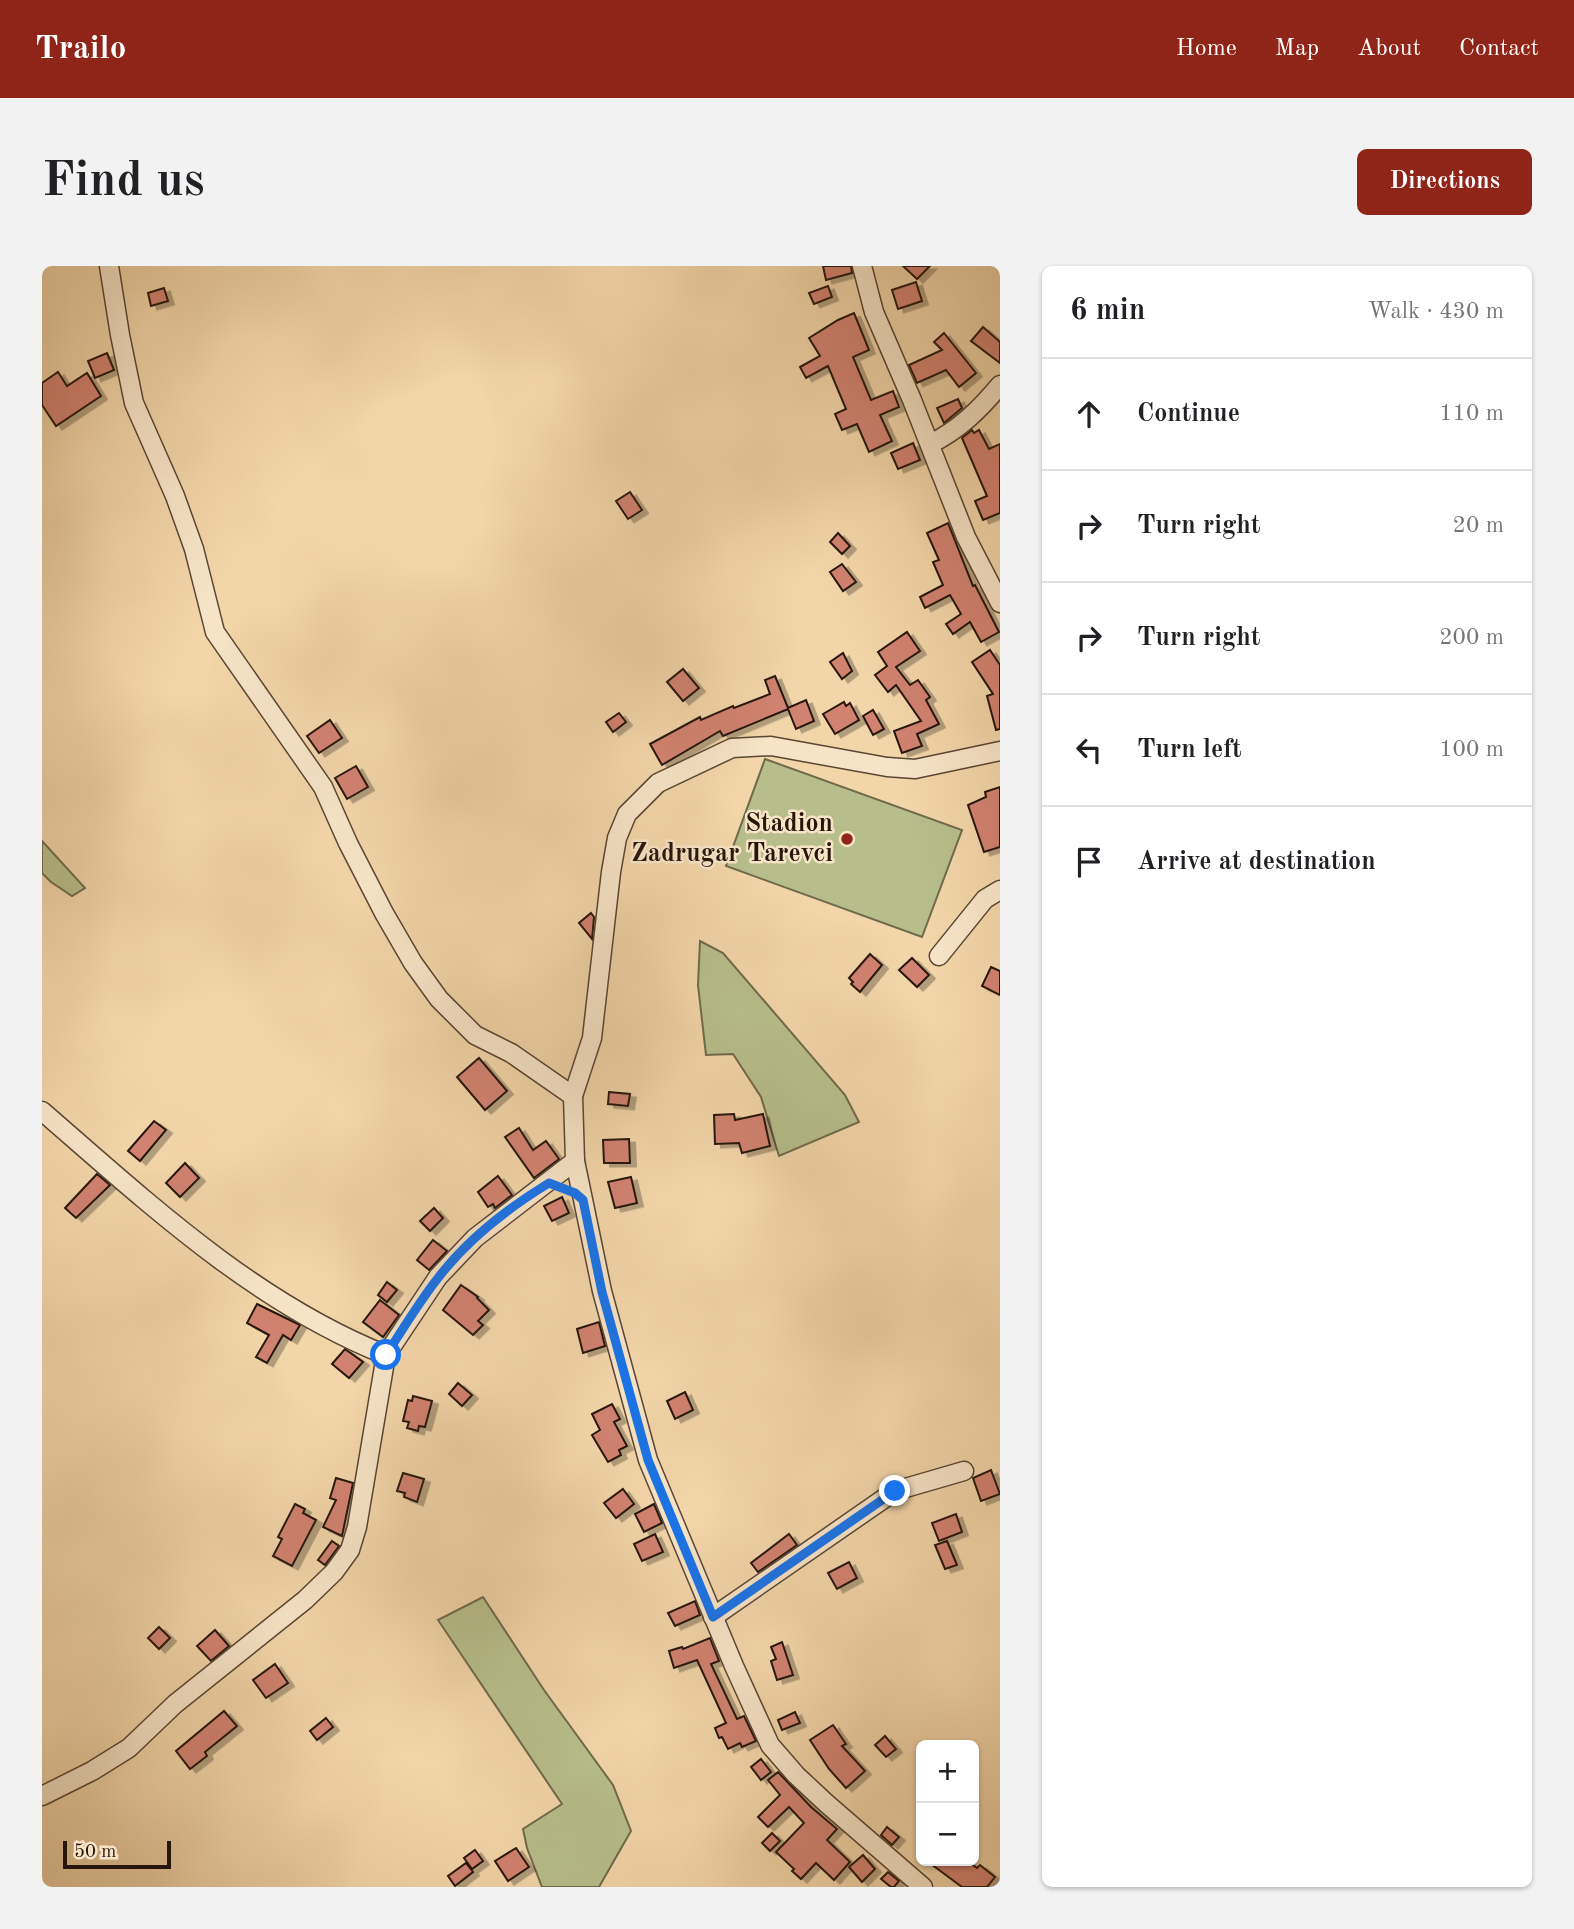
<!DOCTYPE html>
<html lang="en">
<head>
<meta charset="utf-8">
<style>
	:root { --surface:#fff; --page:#f2f2f2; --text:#202124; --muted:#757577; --line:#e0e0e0; --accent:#8f2418 }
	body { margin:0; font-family:"Old Standard TT",serif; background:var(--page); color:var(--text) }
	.controls { position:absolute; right:21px; bottom:21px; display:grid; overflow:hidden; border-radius:10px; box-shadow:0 2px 5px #0004 }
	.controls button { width:63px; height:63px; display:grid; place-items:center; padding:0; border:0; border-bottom:2px solid var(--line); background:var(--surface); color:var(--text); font:35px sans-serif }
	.scale { position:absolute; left:21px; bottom:18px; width:108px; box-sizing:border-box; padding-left:7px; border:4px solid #28160c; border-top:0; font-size:19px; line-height:24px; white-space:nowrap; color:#28160c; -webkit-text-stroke:5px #f7e4c7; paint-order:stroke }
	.stop { position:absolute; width:21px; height:21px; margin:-16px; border:5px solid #1a73e8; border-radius:50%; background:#fff }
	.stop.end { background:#1a73e8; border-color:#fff; box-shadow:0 2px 7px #0008 }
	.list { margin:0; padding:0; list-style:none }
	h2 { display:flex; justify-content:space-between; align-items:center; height:91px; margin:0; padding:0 28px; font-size:30px }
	h2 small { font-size:23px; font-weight:400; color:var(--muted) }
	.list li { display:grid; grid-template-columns:46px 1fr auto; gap:21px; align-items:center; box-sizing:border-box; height:112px; padding:0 28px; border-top:2px solid var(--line) }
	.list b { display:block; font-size:26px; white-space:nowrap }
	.list em { font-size:23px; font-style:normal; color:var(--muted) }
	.icon { flex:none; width:38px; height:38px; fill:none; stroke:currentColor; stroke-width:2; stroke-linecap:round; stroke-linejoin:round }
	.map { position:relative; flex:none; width:958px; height:1621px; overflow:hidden; border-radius:10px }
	header { display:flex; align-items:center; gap:42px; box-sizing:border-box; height:98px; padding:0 35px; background:var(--accent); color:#fff }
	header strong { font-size:33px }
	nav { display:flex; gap:38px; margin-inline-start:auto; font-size:24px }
	.intro { display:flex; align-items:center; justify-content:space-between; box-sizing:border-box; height:168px; padding:0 42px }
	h1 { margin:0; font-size:49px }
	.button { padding:18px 32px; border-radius:10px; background:var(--accent); color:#fff; font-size:24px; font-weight:700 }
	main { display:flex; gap:42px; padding:0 42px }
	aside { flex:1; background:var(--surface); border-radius:10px; box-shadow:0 2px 5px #0004 }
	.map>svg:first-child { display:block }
	.green { fill:#b7be8b; stroke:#706a4c; stroke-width:2 }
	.building { fill:#d18271; stroke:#28160c; stroke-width:2; filter:url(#shadow) }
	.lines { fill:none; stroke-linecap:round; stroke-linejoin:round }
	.minor-casing { stroke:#5a4633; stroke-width:21 }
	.minor { stroke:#f7e4c7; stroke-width:18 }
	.route { stroke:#1a73e8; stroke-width:9 }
	.poi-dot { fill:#8f2418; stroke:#f7e4c7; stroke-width:2.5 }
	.labels { text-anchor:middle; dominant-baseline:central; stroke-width:5; stroke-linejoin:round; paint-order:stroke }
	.poi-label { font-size:26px; font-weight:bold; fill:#28160c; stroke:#f7e4c7; text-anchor:end }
</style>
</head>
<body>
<header>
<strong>Trailo</strong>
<nav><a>Home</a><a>Map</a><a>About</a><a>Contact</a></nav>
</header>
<div class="intro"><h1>Find us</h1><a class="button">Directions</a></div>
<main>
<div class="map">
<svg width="958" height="1621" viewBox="0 0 958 1621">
	<defs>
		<filter id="shadow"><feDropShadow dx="6" dy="3.5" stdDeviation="0" flood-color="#0004"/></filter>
	</defs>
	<rect width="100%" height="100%" fill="#f2d5a9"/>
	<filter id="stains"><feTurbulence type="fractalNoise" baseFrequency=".00286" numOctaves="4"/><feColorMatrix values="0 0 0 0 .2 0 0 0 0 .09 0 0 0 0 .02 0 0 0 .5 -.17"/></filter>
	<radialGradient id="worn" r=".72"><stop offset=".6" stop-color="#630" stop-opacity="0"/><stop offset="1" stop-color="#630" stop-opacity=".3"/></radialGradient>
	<!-- green -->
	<g class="green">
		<polygon points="723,493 920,564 880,671 684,600"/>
		<polygon points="0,575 43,622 30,630 9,616 0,607"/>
		<polygon points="658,675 681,687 803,829 817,856 737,890 719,831 691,788 664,789 656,719"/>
		<polygon points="441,1331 502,1424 571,1519 589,1565 557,1621 500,1621 485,1582 481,1563 520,1538 396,1354"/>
	</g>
	<!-- building -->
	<g class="building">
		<polygon points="781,0 809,0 810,7 784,14"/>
		<polygon points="861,0 888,0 875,13"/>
		<polygon points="874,16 880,35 856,43 850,24"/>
		<polygon points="786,20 790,31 772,38 767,27"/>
		<polygon points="122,22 126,35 109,40 106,27"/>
		<polygon points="812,47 827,84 811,91 829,134 851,125 857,141 838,149 850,175 827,186 815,158 800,164 793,148 804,143 786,100 764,112 758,101 778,90 767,72 796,54"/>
		<polygon points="941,61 958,76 958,97 929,75"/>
		<polygon points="902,67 934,107 917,121 904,104 875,117 867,99 900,84 892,76"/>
		<polygon points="65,87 72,104 53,112 46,95"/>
		<polygon points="16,106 25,120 45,107 59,130 14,160 0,139 0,117"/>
		<polygon points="916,133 920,142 902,157 895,142"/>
		<polygon points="930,164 932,167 937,164 947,183 958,178 958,247 941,254 933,235 945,230 920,172"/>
		<polygon points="871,177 878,194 856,203 849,187"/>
		<polygon points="588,226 600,244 586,253 574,235"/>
		<polygon points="906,257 931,320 933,319 957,366 939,376 928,356 911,368 904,358 919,348 908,329 883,342 878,331 901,319 891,296 897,294 885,267"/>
		<polygon points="796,267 808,280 800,288 788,276"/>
		<polygon points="800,298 814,316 801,325 788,306"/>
		<polygon points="865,366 878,385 854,401 868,419 876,414 888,431 884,434 897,458 875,468 880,480 860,487 852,465 879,455 854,419 846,426 833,409 845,400 836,386"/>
		<polygon points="948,384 958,399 958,463 954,464 945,430 951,428 930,396"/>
		<polygon points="801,387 810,405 800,413 788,396"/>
		<polygon points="641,403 657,422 641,435 625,416"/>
		<polygon points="733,410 746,442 764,434 772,455 754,463 746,443 681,470 678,465 620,499 608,478 658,451 659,454 691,440 692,442 728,428 723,414"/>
		<polygon points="802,436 804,440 808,437 817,454 793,468 781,448"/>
		<polygon points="831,444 842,463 831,469 821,450"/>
		<polygon points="577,447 584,456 571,466 564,456"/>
		<polygon points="288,454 300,472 277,487 265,470"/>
		<polygon points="314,500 326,521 305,533 293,512"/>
		<polygon points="958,521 958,581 942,586 926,539 944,531 943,526"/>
		<polygon points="549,647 552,651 550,673 537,657"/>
		<polygon points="828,688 840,699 818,726 809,718 811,716 807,712"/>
		<polygon points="870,692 887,709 875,721 857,704"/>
		<polygon points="949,701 958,705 958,729 940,720"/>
		<polygon points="437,792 465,825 443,844 415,811"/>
		<polygon points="567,826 588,828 586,840 566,838"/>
		<polygon points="692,848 693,854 721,848 728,880 700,887 697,877 673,878 672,849"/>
		<polygon points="112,855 124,864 98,895 86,885"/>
		<polygon points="477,862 491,884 504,875 517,893 492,912 463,871"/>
		<polygon points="587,873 588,897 562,897 561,874"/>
		<polygon points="143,897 157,912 138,931 124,917"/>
		<polygon points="55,908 68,919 34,952 23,942"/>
		<polygon points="456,910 470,929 453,942 451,938 446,941 436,926"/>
		<polygon points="589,911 595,937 573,942 566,916"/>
		<polygon points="520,931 527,947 510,955 502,940"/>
		<polygon points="392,942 401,952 388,965 378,955"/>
		<polygon points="391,974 405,985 387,1004 375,994"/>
		<polygon points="345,1016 355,1024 345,1036 336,1029"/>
		<polygon points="419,1019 436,1031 435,1032 447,1044 436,1055 441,1059 431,1069 401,1044"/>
		<polygon points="338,1034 357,1049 341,1071 321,1056"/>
		<polygon points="215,1038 258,1059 249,1074 241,1069 225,1097 214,1091 227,1069 205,1057"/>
		<polygon points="557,1056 563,1080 541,1087 535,1063"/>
		<polygon points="303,1083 321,1096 307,1112 290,1098"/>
		<polygon points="416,1117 430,1129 420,1140 407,1128"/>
		<polygon points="643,1126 651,1144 633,1153 625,1135"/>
		<polygon points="371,1130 390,1135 383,1161 377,1160 376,1165 365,1162 367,1156 361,1155 366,1134 370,1135"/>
		<polygon points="570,1138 578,1153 572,1156 585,1180 577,1184 579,1189 566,1196 550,1169 558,1164 550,1148"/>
		<polygon points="949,1204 958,1228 939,1235 931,1212"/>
		<polygon points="361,1207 382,1213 375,1236 362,1231 363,1227 355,1225"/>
		<polygon points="294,1212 311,1217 300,1270 281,1261 294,1234 288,1232"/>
		<polygon points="581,1223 592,1238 574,1252 562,1237"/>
		<polygon points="253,1238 263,1243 261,1247 274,1254 250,1300 231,1290 240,1273 236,1271"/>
		<polygon points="612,1238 620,1257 602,1266 593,1248"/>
		<polygon points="914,1248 920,1266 897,1275 890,1257"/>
		<polygon points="613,1268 621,1286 600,1295 592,1278"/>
		<polygon points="747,1268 755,1279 716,1306 709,1297"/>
		<polygon points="290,1275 297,1280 283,1299 276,1294"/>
		<polygon points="905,1275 915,1299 903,1303 893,1279"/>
		<polygon points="807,1296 815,1312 795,1323 786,1307"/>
		<polygon points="653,1335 658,1349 633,1360 626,1347"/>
		<polygon points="117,1361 128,1372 117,1383 106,1372"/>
		<polygon points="173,1364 187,1380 169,1395 155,1380"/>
		<polygon points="668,1372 677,1395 669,1398 695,1453 702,1450 714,1475 700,1481 698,1477 686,1483 680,1471 677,1472 673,1462 684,1457 655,1394 632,1402 627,1385 640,1381 641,1383"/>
		<polygon points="740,1376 751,1409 735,1414 729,1395 734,1393 729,1381"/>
		<polygon points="233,1398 246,1417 224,1432 211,1414"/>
		<polygon points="182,1445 195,1460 163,1486 165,1490 148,1503 134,1485"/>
		<polygon points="753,1446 758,1457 740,1464 736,1454"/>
		<polygon points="284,1452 291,1461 275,1474 268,1465"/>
		<polygon points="791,1459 804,1478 800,1480 823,1505 804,1522 787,1503 768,1474"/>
		<polygon points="843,1470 854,1483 844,1491 833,1479"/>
		<polygon points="719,1493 729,1506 719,1514 709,1501"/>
		<polygon points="736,1506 769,1541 795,1563 785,1574 808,1596 792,1614 774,1597 759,1613 750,1605 752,1603 734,1586 762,1557 747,1541 726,1561 716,1551 738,1529 726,1514"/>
		<polygon points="845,1561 857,1571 850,1579 839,1569"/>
		<polygon points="730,1567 738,1575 728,1585 720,1577"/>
		<polygon points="474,1582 487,1601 466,1615 453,1595"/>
		<polygon points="433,1584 441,1595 430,1603 422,1592"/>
		<polygon points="821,1589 833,1603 820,1616 807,1601"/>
		<polygon points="885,1595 925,1595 935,1602 938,1599 953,1611 945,1621 920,1621"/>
		<polygon points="424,1597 431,1606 413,1620 406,1610"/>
		<polygon points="846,1606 857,1615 852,1621 849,1621 839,1613"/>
	</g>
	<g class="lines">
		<!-- minor casing -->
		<g class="minor-casing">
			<g id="minor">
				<polyline points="67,0 78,69 92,137 133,230 152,283 173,366 281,521 306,577 342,647 371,697 397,733 433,769 469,787 531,830"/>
				<polyline points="820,0 832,46 870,134 924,271 958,337"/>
				<path d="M888,178C917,164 938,143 958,119"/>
				<polyline points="897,690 943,633 958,624"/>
				<path d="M0,845C106,937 213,1037 344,1089"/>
				<polyline points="533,895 560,1025 606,1194 692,1400 728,1479 754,1509 784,1537 881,1621"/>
				<polyline points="671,1351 853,1225 922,1205"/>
				<polyline points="0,1530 50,1505 87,1482 133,1438 263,1334 292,1306 308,1284 315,1261 344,1089 396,1011 433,972 533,895 531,830 550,772 569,606 575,572 585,548 616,517 690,482 729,480 845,501 873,503 958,485"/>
			</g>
		</g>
		<!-- minor -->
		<use href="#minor" class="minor"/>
	</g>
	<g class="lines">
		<!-- route -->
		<path class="route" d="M344,1089C361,1063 377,1036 396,1012C425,974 466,942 507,917L533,927L541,934L560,1026L606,1194L671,1351L853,1225"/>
	</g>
	<!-- markers -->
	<circle class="poi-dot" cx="805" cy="573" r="7"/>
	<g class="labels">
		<!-- poi labels -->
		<g class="poi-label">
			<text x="791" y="558">Stadion<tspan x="791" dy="30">Zadrugar Tarevci</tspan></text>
		</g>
	</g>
	<rect width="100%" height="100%" filter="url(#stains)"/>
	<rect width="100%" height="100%" fill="url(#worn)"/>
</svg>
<div class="controls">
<button>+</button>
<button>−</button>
</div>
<div class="scale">50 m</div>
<div class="stop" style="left:344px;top:1089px"></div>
<div class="stop end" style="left:853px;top:1225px"></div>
</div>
<aside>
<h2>6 min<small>Walk · 430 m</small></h2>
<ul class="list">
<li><svg class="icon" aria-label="ahead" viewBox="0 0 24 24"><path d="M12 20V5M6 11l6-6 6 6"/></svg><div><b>Continue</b></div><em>110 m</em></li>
<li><svg class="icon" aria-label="right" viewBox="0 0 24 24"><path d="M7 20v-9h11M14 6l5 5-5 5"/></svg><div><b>Turn right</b></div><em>20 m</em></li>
<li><svg class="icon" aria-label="right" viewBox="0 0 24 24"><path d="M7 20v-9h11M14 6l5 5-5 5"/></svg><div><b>Turn right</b></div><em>200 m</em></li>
<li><svg class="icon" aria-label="left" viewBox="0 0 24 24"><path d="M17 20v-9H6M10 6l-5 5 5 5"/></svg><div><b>Turn left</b></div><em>100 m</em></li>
<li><svg class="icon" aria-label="arrive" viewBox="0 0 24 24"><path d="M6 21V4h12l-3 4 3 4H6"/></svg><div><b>Arrive at destination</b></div></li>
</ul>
</aside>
</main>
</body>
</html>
